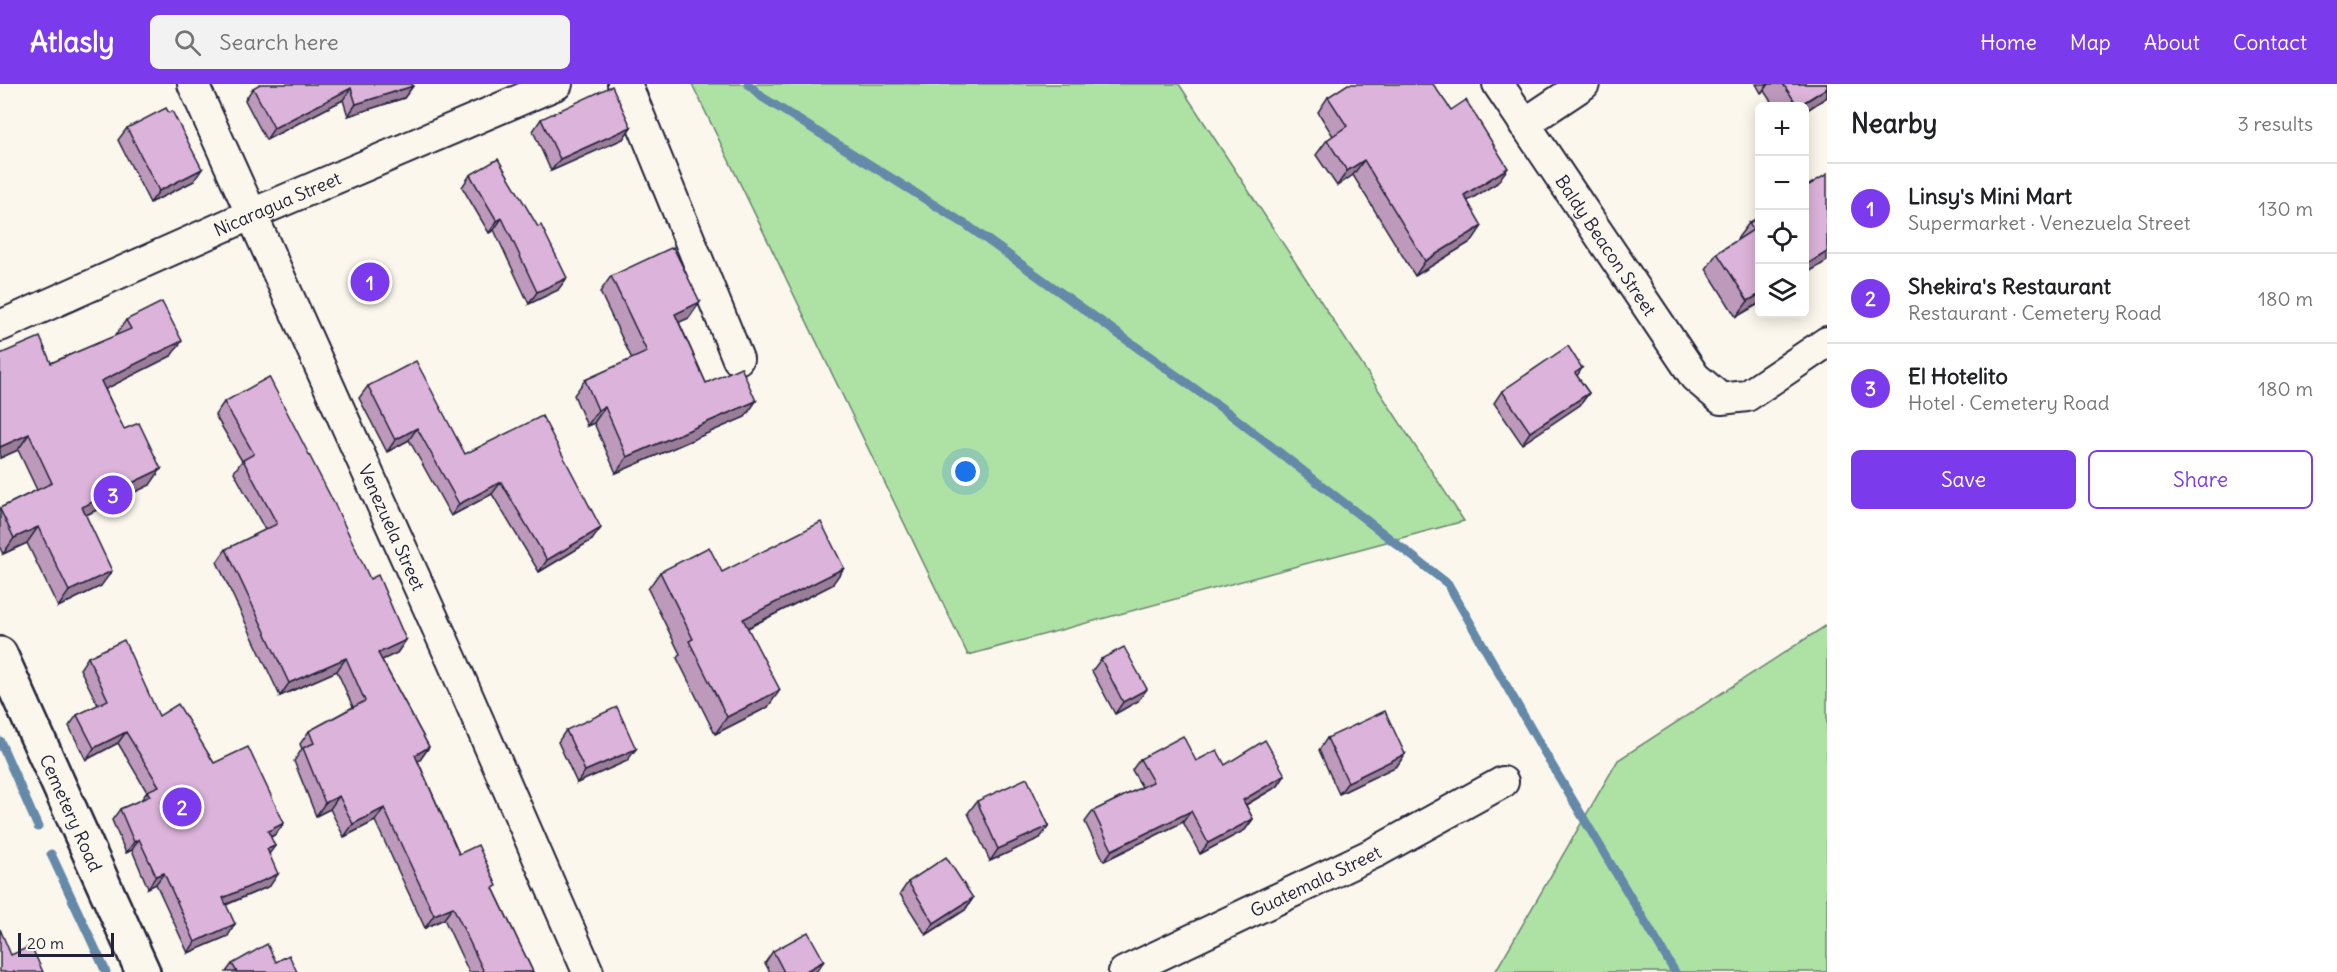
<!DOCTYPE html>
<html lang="en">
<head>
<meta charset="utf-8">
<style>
	:root { --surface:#fff; --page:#f2f2f2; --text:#202124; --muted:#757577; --line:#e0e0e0; --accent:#7c3aed }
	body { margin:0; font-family:Delius,sans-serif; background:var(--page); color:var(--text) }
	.controls { position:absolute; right:18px; top:18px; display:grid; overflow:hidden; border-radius:9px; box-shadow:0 3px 15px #0003 }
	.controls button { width:54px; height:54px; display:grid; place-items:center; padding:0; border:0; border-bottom:2px solid var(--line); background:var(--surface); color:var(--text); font:30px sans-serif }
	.scale { position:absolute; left:18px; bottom:15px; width:96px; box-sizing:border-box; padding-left:6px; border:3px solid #22223b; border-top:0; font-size:16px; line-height:21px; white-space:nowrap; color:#22223b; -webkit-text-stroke:4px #fbf7ec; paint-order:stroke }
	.you { position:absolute; left:966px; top:388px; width:21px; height:21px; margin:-15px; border:4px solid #fff; border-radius:50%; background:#1a73e8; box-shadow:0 0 0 9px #1a73e833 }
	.badge { display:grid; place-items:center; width:39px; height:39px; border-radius:50%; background:var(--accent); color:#fff; font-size:20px; font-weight:700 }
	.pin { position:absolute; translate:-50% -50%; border:3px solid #fff; box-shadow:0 2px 6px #0006 }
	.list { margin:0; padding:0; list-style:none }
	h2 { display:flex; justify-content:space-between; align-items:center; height:78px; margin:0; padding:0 24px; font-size:26px }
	h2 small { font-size:20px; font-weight:400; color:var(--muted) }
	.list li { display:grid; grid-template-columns:39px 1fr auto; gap:18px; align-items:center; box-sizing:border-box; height:90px; padding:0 24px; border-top:2px solid var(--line) }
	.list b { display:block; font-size:22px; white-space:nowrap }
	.list p { margin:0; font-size:20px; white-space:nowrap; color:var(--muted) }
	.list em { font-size:20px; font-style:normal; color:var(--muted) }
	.actions { display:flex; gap:12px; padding:18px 24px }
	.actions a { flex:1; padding:14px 0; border:2px solid var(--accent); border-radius:9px; text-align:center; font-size:21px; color:var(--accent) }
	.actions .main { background:var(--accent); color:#fff }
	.icon { flex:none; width:33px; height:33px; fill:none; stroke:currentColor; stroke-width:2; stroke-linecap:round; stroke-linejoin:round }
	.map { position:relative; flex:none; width:1827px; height:888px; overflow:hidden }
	header { display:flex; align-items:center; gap:36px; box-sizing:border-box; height:84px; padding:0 30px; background:var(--accent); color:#fff }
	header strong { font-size:28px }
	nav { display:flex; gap:33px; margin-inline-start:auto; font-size:21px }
	.search { width:420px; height:54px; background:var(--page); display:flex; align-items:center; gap:15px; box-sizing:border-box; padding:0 21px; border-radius:9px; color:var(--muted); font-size:22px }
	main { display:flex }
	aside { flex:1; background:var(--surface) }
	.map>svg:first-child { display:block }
	.green { fill:#aee2a4; stroke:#688270; stroke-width:1.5 }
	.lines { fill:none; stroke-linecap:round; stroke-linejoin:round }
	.stream { stroke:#6589a9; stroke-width:9 }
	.minor-casing { stroke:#22223b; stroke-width:34 }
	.tertiary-casing { stroke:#22223b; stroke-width:38 }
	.minor { stroke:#fbf7ec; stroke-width:30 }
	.tertiary { stroke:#fbf7ec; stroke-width:33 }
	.wall { fill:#bd9abb; stroke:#22223b; stroke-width:1.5 }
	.shaded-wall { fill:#9a7d99; stroke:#22223b; stroke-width:1.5 }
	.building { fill:#dcb3da; stroke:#22223b; stroke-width:1.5 }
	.labels { text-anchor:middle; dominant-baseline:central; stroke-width:5; stroke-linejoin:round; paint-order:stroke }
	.street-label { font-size:18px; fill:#22223b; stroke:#fbf7ec }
</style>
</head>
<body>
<header>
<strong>Atlasly</strong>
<div class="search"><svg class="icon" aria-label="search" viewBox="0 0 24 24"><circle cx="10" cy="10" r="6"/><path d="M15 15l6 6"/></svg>Search here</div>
<nav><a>Home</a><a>Map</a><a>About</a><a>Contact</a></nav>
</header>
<main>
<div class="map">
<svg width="1827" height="888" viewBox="0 0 1827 888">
	<rect width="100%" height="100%" fill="#fbf7ec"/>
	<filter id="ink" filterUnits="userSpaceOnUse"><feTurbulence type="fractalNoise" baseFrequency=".0167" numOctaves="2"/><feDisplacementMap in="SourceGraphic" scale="12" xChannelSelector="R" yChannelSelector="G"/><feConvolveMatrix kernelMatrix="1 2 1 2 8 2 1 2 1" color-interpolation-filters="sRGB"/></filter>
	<g filter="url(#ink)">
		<!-- green -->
		<g class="green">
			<polygon points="692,0 1179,0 1464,437 968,571"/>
			<polygon points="1827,541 1827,888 1495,888 1618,676"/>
		</g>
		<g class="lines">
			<!-- stream -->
			<g class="stream">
				<polyline points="748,0 762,13 968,142 1230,330 1448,500 1550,678 1675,888"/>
				<polyline points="0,657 38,743"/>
				<polyline points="51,770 106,888"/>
			</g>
			<!-- minor casing -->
			<g class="minor-casing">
				<g id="minor">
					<path id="s1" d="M193,0L451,574L588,888"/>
					<polyline points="623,0 627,2 738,275"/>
					<path id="s2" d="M1498,0L1695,293L1721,315L1747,312L1827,258"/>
					<polyline points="1524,40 1584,0"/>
					<path id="s3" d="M0,242L252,130L557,0"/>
					<path id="s4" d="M1124,888L1376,768L1503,698"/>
				</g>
			</g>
			<!-- tertiary casing -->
			<g class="tertiary-casing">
				<g id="tertiary">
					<path id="s5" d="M0,570L143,888"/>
				</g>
			</g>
			<!-- minor -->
			<use href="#minor" class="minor"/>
			<!-- tertiary -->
			<use href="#tertiary" class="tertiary"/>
		</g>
		<!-- wall -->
		<g class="wall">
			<polygon points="1756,0 1827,0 1827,13 1804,28 1804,22 1774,22 1764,7 1761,9"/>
			<polygon points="413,2 404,14 348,32 343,16 266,56 245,16 253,4"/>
			<polygon points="1328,13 1497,99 1467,117 1472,157 1415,192 1353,91 1337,102 1316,71 1327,56 1333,52 1318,28"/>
			<polygon points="541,35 631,43 623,55 551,87 533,47"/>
			<polygon points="127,44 194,97 150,119 118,56"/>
			<polygon points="470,91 558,206 529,220 494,146 489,149 462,103"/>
			<polygon points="1760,132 1760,219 1736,233 1706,185 1717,169 1738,156 1737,155 1749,139"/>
			<polygon points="611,192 700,218 689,234 679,238 706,299 756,317 745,333 616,389 594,339 587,342 574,311 585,296 632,275 600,208"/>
			<polygon points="126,236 171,272 105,305 150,401 86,431 101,502 58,523 27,459 3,470 0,464 0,424 37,406 18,366 0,374 0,270 51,279 115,252"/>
			<polygon points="1582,284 1577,292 1589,309 1580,321 1522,360 1494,319 1502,307"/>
			<polygon points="368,302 465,370 592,456 539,488 492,410 451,432 409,356 387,368 359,314"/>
			<polygon points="224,318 370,495 406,556 397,569 382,576 429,663 420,676 418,677 459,770 494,806 533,888 469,888 444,835 425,844 375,737 344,753 330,725 316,732 294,677 302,665 300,660 309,647 353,623 337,587 280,612 217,478 226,465 265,446 234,388 242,377 215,331"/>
			<polygon points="660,488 722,488 832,501 748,544 768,623 715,650 677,574 680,570 648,505"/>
			<polygon points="88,573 159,632 284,739 276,750 271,753 269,770 270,802 226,821 228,852 188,869 156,800 148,804 132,766 126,769 112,736 120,725 141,716 147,708 118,659 86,676 69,642 77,631 98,621 80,585"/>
			<polygon points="1101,575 1138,617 1115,630 1092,587"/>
			<polygon points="566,646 627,677 577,699 558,658"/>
			<polygon points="1327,654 1405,670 1397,682 1339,710 1319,666"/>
			<polygon points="1140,675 1196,677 1285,691 1278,702 1246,721 1253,735 1245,746 1200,770 1183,738 1104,777 1085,738 1093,727 1142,703 1132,686"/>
			<polygon points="977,717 1040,754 990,777 968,729"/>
			<polygon points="908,798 973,814 965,826 926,851 900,810"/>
			<polygon points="773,867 816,888 770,888 765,879"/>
			<polygon points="276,878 297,888 226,888 232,880"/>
		</g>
		<!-- shaded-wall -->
		<g class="shaded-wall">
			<polygon points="1768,0 1769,0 1764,7 1761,9"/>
			<polygon points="413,2 404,14 348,32 356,20"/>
			<polygon points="351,4 343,16 266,56 274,44"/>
			<polygon points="1827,4 1827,13 1804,28 1804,22 1799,22"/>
			<polygon points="631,43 623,55 551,87 560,75"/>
			<polygon points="1364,76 1353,91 1337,102 1347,87"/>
			<polygon points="1508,84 1497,99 1453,126 1464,111"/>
			<polygon points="202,85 194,97 150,119 159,107"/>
			<polygon points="502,134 494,146 489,149 497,137"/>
			<polygon points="1482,142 1472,157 1415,192 1425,177"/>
			<polygon points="1827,168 1827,177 1804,191 1804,182"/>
			<polygon points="567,194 558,206 529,220 537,208"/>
			<polygon points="1760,210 1760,219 1736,233 1748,217"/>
			<polygon points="700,218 689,234 664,245 675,230"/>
			<polygon points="182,257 171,272 90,313 101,297"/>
			<polygon points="1589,309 1580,321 1522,360 1530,348"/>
			<polygon points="756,317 745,333 616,389 627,373"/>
			<polygon points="605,323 594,339 587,342 598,326"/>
			<polygon points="417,344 409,356 387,368 395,356"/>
			<polygon points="29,350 18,366 0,374 0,363"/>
			<polygon points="161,385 150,401 71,438 82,423"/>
			<polygon points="501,398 492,410 451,432 459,420"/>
			<polygon points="38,443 27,459 3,470 14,454"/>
			<polygon points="601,444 592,456 539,488 547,476"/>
			<polygon points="844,484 832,501 731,552 743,535"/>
			<polygon points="112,487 101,502 58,523 69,507"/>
			<polygon points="406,556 397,569 369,582 378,569"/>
			<polygon points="346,574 337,587 280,612 289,599"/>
			<polygon points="1147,605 1138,617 1115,630 1123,618"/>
			<polygon points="780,606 768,623 715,650 727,633"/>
			<polygon points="126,648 118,659 86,676 94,664"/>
			<polygon points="429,663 420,676 406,683 415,671"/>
			<polygon points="636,665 627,677 577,699 585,687"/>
			<polygon points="1405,670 1397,682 1339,710 1348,698"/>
			<polygon points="1285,691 1278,702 1235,727 1243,716"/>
			<polygon points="339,712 330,725 316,732 325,719"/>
			<polygon points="384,724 375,737 344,753 353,740"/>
			<polygon points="1191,727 1183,738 1104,777 1112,766"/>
			<polygon points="1253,735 1245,746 1200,770 1208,759"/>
			<polygon points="284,739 276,750 261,758 268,747"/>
			<polygon points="1049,742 1040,754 990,777 998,765"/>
			<polygon points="139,755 132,766 126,769 134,758"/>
			<polygon points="275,762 267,773 267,765"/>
			<polygon points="164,789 156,800 148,804 156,792"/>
			<polygon points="278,790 270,802 215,825 223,814"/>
			<polygon points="973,814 965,826 926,851 934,839"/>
			<polygon points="453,823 444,835 425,844 434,831"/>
			<polygon points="235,840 228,852 188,869 195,858"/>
			<polygon points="824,877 816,888 804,888"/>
		</g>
		<!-- building -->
		<g class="building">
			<polygon points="260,0 412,0 413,2 356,20 351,4 274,44 253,4"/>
			<polygon points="1348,0 1433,0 1451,26 1466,16 1508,84 1464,111 1482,142 1425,177 1364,76 1347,87 1327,56 1347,42 1328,13"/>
			<polygon points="1783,0 1827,0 1827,4 1798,22"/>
			<polygon points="612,2 631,43 560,75 541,35"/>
			<polygon points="166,24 169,29 172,27 202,85 159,107 127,44"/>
			<polygon points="498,75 538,143 541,141 567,194 537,208 502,134 497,137 470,91"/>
			<polygon points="1827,90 1827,168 1804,182 1804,104"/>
			<polygon points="1760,132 1760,210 1748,217 1717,169 1753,146 1749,139"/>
			<polygon points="673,163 700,218 675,230 706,299 741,283 756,317 627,373 605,323 598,326 585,296 647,268 611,192"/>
			<polygon points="162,218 182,257 101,297 124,345 139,339 161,385 82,423 112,487 69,507 38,443 14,454 0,425 0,424 52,399 29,350 0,363 0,270 40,253 51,279 131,245 126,236"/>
			<polygon points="1568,262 1582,284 1575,289 1589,309 1530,348 1502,307"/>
			<polygon points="416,277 465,370 542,332 601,444 547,476 501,398 459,420 417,344 395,356 368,302"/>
			<polygon points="269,293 335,421 370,495 378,491 406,556 378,569 429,663 415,671 459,770 478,761 497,802 493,804 533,888 484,888 453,823 434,831 384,724 353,740 339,712 325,719 303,664 314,659 309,647 365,617 346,574 289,599 226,465 277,440 243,376 254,370 224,318"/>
			<polygon points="821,438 844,484 743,535 780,606 727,633 689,557 693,555 660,488 709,463 722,488"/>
			<polygon points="124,556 159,632 178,620 214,679 248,663 284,739 268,747 275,762 267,765 278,790 223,814 235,840 195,858 164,789 156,792 139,755 134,758 120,725 150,712 147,707 159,702 126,648 94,664 77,631 108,616 88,573"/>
			<polygon points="1124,563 1147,605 1123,618 1101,575"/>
			<polygon points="617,623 636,665 585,687 566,646"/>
			<polygon points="1385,627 1405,670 1348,698 1327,654"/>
			<polygon points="1183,652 1196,677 1217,666 1225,681 1265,656 1285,691 1243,716 1253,735 1208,759 1191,727 1112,766 1093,727 1153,698 1140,675"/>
			<polygon points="1027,694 1049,742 998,765 977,717"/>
			<polygon points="946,773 973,814 934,839 908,798"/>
			<polygon points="0,845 11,871 31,862 43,888 0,888"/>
			<polygon points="808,848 824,877 804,888 784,888 773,867"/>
			<polygon points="267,860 276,878 289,871 297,888 237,888 232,880"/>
		</g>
	</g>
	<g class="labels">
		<!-- street labels -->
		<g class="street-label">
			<text stroke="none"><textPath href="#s3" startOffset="303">Nicaragua Street</textPath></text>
			<text stroke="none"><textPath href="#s2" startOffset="194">Baldy Beacon Street</textPath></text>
			<text stroke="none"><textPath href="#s1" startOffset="486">Venezuela Street</textPath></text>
			<text stroke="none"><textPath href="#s5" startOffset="174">Cemetery Road</textPath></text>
			<text stroke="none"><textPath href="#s4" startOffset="212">Guatemala Street</textPath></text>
		</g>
	</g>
</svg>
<div class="controls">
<button>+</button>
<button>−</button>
<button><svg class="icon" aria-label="locate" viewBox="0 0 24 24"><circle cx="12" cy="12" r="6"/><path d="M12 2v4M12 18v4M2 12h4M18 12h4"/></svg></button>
<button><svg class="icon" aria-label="layers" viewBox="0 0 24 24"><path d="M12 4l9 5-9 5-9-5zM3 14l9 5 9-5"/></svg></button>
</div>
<div class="scale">20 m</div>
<div class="you"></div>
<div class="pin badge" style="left:370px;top:198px">1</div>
<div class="pin badge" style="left:182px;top:723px">2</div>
<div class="pin badge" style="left:113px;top:411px">3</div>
</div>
<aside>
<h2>Nearby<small>3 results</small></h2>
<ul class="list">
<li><span class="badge">1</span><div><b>Linsy's Mini Mart</b><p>Supermarket · Venezuela Street</p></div><em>130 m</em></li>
<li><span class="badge">2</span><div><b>Shekira's Restaurant</b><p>Restaurant · Cemetery Road</p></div><em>180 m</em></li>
<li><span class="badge">3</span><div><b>El Hotelito</b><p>Hotel · Cemetery Road</p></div><em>180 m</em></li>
</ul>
<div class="actions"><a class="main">Save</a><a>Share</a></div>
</aside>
</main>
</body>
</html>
